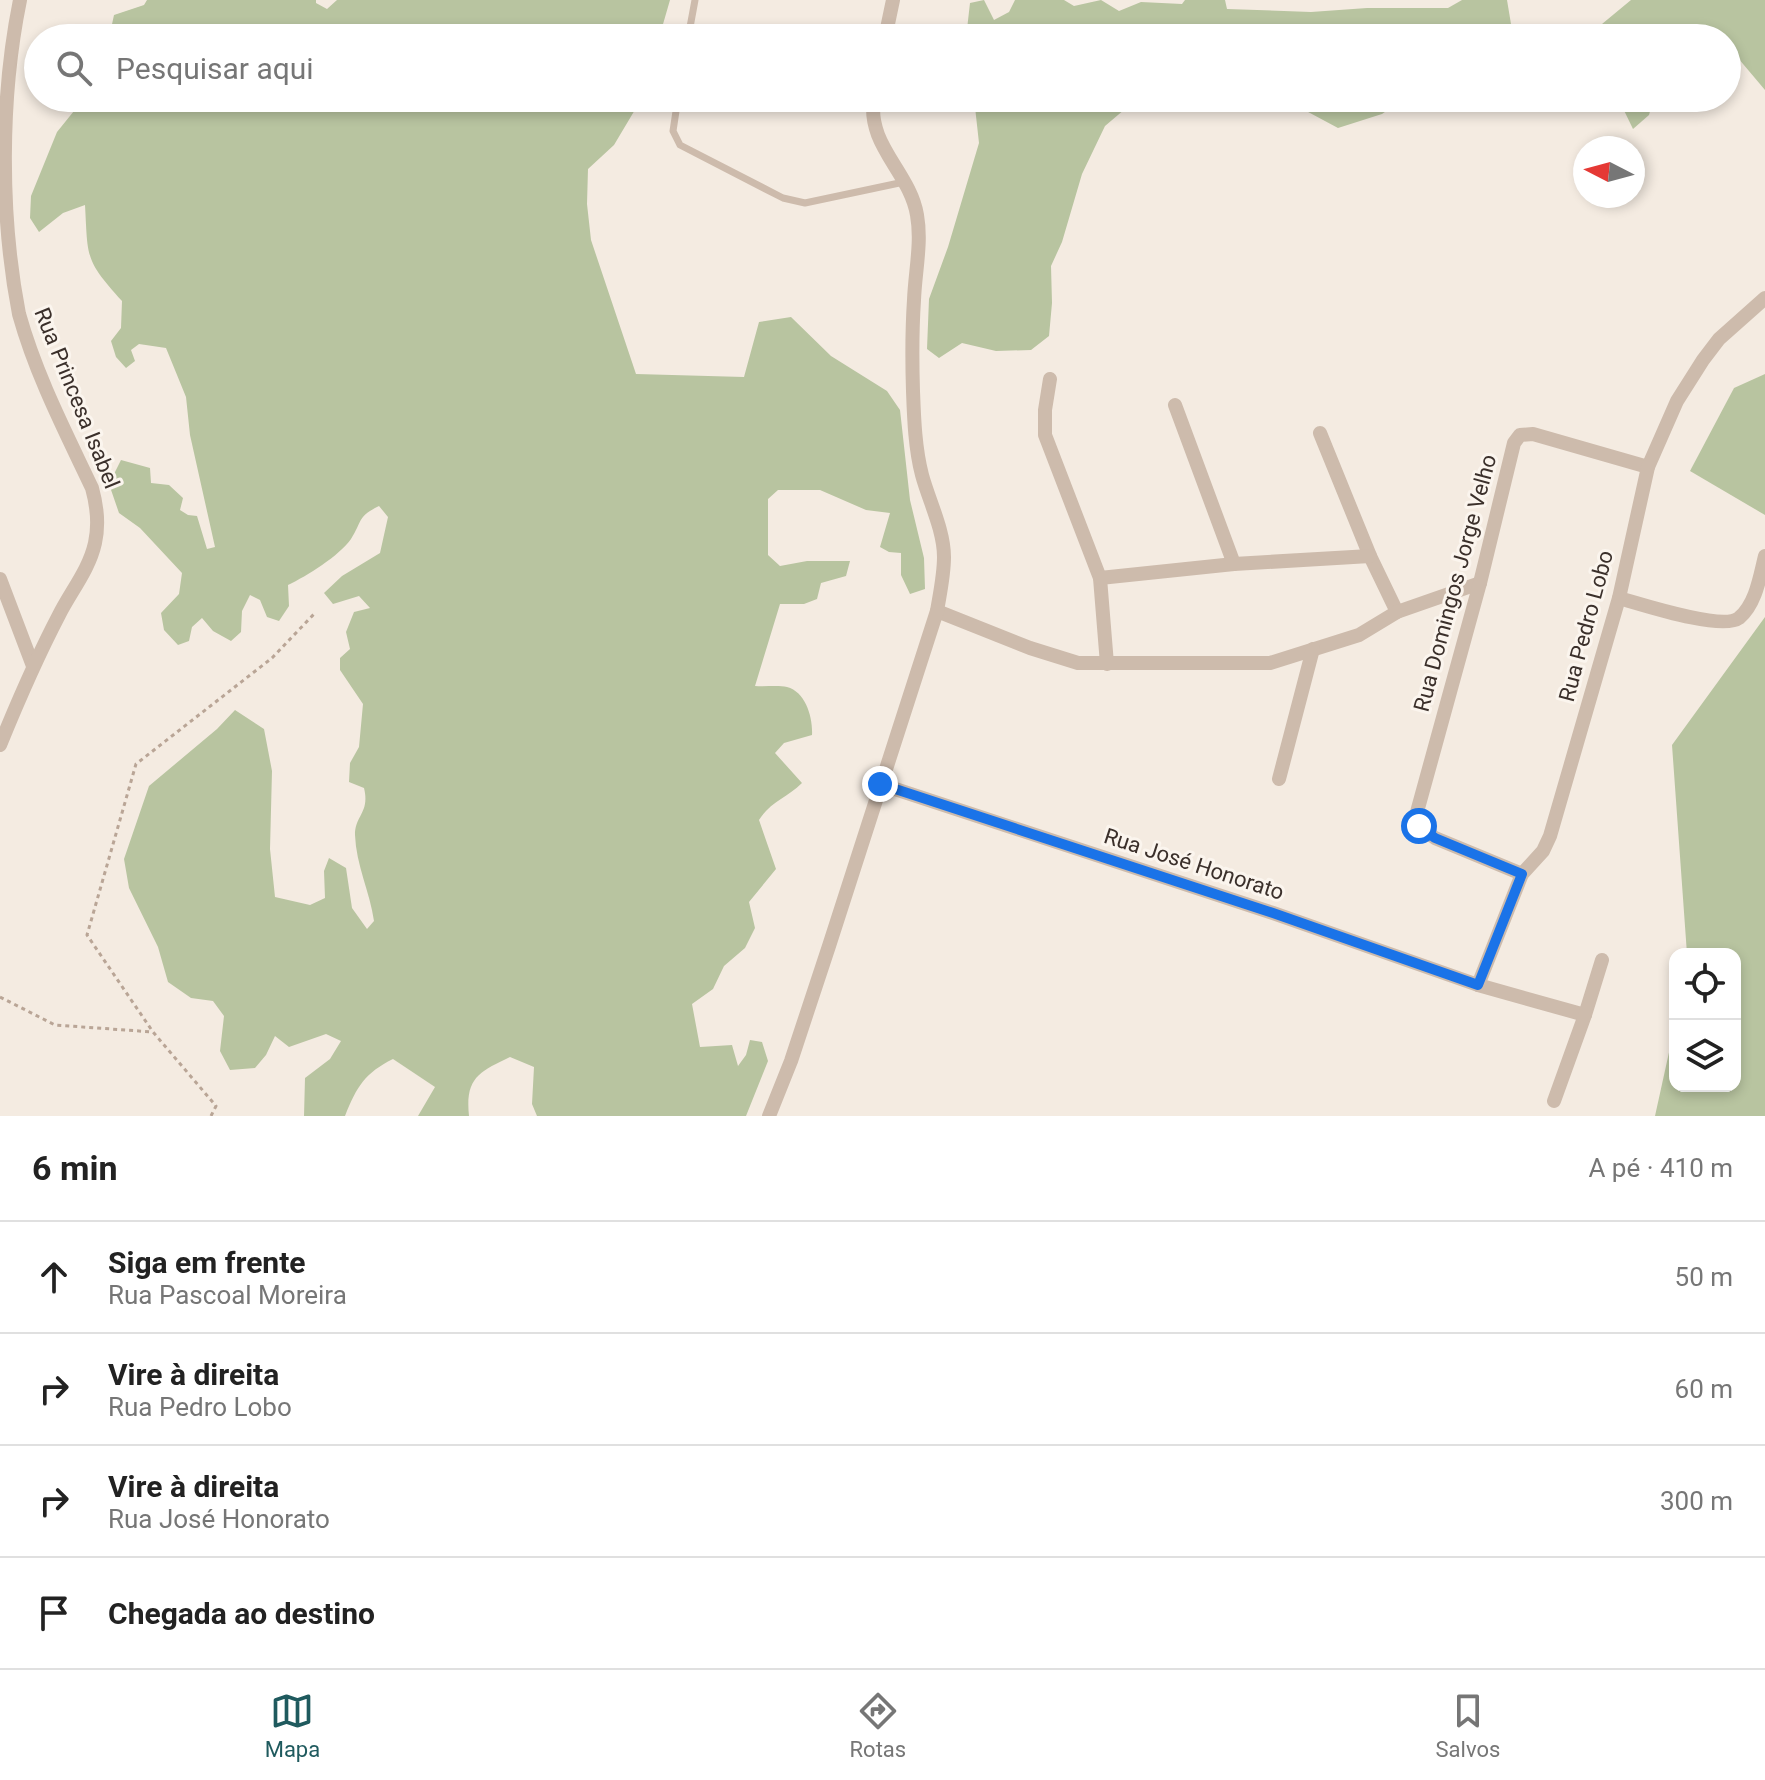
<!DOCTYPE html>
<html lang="pt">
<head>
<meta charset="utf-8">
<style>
	:root { --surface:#fff; --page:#f6f6f6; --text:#222; --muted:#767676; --line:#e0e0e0; --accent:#1f5a5e }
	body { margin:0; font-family:Roboto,sans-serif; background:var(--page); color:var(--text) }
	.controls { position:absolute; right:24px; bottom:24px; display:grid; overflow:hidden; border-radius:16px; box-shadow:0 4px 12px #0003 }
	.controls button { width:72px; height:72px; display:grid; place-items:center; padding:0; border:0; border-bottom:2px solid var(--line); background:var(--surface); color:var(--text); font:40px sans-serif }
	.compass { position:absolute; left:1573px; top:136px; width:72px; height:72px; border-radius:50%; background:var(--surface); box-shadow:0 4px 12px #0003; rotate:276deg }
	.stop { position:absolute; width:24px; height:24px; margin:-18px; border:6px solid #1a73e8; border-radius:50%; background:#fff }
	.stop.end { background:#1a73e8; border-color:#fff; box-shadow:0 2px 8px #0008 }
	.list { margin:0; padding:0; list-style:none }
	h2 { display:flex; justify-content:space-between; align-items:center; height:104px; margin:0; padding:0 32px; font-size:34px }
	h2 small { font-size:26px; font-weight:400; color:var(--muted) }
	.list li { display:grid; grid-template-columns:52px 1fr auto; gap:24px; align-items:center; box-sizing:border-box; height:112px; padding:0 32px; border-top:2px solid var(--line) }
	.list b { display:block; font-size:30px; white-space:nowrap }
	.list p { margin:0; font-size:26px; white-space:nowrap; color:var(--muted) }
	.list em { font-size:26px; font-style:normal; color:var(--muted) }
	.icon { flex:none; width:44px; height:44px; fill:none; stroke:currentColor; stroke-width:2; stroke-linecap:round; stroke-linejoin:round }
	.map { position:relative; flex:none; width:1765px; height:1116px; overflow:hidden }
	.search { position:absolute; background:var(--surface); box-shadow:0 4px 12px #0003; left:24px; right:24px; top:24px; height:88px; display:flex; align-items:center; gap:20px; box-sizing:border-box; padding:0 28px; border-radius:44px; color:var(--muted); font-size:30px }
	.sheet { height:552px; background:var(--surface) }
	nav { display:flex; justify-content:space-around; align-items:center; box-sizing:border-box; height:112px; border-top:2px solid var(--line); background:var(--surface); font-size:22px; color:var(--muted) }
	nav a { display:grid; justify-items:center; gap:4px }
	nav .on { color:var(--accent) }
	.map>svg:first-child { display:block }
	.green { fill:#b8c4a0 }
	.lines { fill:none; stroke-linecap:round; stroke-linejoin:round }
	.path { stroke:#b9a596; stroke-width:3; stroke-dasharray:4 4; stroke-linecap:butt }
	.lane { stroke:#cdbbac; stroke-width:7 }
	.street { stroke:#cdbbac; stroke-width:14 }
	.route { stroke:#1a73e8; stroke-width:10 }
	.labels { text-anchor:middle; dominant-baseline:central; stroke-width:6; stroke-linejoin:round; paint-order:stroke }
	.street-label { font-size:22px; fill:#3b302b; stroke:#fbf5ee }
</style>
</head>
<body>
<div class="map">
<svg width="1765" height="1116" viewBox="0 0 1765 1116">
	<rect width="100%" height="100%" fill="#f4ebe1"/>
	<!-- green -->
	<g class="green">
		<polygon points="147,0 316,0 316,3 327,9 337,0 670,0 659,38 109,38 114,15 144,5"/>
		<polygon points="984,0 994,20 1009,12 1015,0 1064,0 1074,6 1101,0 1119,11 1141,2 1182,4 1185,0 1225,0 1227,9 1311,12 1367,8 1448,8 1462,0 1507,0 1511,24 1548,38 966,38 970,3"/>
		<polygon points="1631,0 1765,0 1765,90 1738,58 1727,60 1727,38 1556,38 1602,24"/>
		<path d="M75,98H642L614,145L588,169L587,204L591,240L636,374L744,377L759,322L791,317L831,356L887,391L900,410L910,500L924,558L925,589L910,594L901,575V553L889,552L880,547L890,513L866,510L820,490H778L768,499V555L780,566L807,561H850L846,576L821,583L817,599L804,604H780L755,686C765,687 778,685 787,687C806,692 813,718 812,735L784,743L775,753L802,783C787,798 770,802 759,820L776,869L749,902L755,928L745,948L724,966L713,989L692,1004L700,1047L732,1045L738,1066L746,1055L750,1040L762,1042L768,1061L746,1116H537L532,1104L534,1067L510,1057C479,1072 465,1078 469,1116H418L435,1087L393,1059C365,1073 357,1086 345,1116H304L305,1078L330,1059L341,1041L326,1034L289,1047L275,1036L266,1055L255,1068L230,1070L220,1051L224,1016L213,1001L191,998L168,982L158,947L129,888L124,859L149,786L217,729L235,710L264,729L272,771L270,849L275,897L310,905L325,898L324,871L329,858L346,868L352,908L367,929L374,921C370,892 356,865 355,835C355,815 370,813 364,788L349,782L350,763L359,747L363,704L340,670V658L350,649L346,632L354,612L370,608L359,596L333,604L324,593L342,576L380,553L388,517L379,506C357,517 363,520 351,539C339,556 307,576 288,585L289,606L279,621L267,617L260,600L250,595L242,611L241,632L231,641L213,631L202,618L192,627L189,641L178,645L164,630L161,613L179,594L182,573L140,528L119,513L109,484L121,460L150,468L151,483L169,485L183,498L180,510L188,515L197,516L207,549L215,547L190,435L186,397L166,348L139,344L131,350L135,361L126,368L116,357L111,341L121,328L122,301C85,260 88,259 85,205L63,213L39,232L30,218L31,196L57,132L78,106Z"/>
		<polygon points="974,98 1138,98 1105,126 1082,174 1062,242 1051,266 1052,303 1049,336 1031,350 996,351 962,343 939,358 927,349 929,299 948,247 979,143"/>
		<polygon points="1282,98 1471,98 1444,107 1402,100 1382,114 1338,128"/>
		<polygon points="1618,98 1654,98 1649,115 1633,129"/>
		<polygon points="1765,374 1765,515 1690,471 1734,388"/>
		<polygon points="1765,617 1765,1116 1655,1116 1675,1025 1675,1086 1735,1086 1735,954 1687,954 1672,745"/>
	</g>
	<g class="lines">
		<!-- path -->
		<g class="path">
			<polyline points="0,997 55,1025 153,1032"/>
			<polyline points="211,1116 216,1106 153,1032 87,935 136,764 272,658 314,614"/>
		</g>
		<!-- lane -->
		<g class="lane">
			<polyline points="688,38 695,0"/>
			<polyline points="678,98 673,131 680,145 783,198 805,203 904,182"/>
		</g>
		<!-- street -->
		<g class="street">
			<polyline points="885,38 893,0"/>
			<polyline points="1050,379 1045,410 1045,435 1100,578 1107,664"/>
			<polyline points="1175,405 1234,564"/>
			<polyline points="1320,433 1370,556 1397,612"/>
			<polyline points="1100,578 1234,564 1370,556"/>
			<polyline points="0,579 33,666"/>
			<path d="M1619,598C1641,604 1722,631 1739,618C1756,604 1760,576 1765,556"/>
			<polyline points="937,611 1030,648 1078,663 1270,663 1359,635 1397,612 1480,583"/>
			<path d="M0,745C18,701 37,657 59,615C71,591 89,570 95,543C99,525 97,506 92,488C65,431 36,375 19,314C0,216 0,98 20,0"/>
			<polyline points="1279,779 1313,649"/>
			<polyline points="880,784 1273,913 1478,985 1585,1015"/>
			<polyline points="1522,874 1435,838 1419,826 1417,812 1480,583 1514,443 1520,435 1533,434 1648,467"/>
			<polyline points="1478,985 1522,874 1543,851 1550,836 1619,598 1648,467 1677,401 1703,360 1719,339 1765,298"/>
			<polyline points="1554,1101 1585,1015 1602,960"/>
			<path d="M769,1116L791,1061L829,946L937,611C940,593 944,575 944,557C944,530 929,501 922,475C915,448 914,418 913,391C912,360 912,330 914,300C915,272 922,243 917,215C910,172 866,145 874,98"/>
		</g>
	</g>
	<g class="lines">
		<!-- route -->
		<polyline class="route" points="880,784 1273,913 1478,985 1522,874 1435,838 1419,826"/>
	</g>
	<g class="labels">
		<!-- street labels -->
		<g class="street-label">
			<text transform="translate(77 398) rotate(68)">Rua Princesa Isabel</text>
			<text transform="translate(1455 583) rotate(-75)">Rua Domingos Jorge Velho</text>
			<text transform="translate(1586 626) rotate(-75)">Rua Pedro Lobo</text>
			<text transform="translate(1194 864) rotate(18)">Rua José Honorato</text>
		</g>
	</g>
</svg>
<div class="controls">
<button><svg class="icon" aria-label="locate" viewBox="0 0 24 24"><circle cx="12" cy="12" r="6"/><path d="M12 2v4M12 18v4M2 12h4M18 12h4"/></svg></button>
<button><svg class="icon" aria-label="layers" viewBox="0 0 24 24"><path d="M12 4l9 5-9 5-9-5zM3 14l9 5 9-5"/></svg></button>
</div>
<svg class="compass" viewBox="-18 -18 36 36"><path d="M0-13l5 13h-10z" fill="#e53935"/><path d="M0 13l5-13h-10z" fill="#767676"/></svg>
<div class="stop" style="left:1419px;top:826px"></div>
<div class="stop end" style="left:880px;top:784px"></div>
<div class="search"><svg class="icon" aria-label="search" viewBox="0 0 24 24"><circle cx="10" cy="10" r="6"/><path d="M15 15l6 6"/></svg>Pesquisar aqui</div>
</div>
<section class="sheet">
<h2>6 min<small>A pé · 410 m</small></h2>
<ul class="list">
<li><svg class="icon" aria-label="ahead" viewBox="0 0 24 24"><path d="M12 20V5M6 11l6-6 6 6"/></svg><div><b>Siga em frente</b><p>Rua Pascoal Moreira</p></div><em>50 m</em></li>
<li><svg class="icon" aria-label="right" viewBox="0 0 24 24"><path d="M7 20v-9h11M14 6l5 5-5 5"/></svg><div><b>Vire à direita</b><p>Rua Pedro Lobo</p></div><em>60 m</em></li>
<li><svg class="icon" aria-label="right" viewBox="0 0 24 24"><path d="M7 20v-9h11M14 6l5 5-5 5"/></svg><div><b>Vire à direita</b><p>Rua José Honorato</p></div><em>300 m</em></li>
<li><svg class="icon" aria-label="arrive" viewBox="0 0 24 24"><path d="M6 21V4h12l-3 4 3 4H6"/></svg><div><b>Chegada ao destino</b></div></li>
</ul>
</section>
<nav>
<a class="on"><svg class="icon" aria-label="map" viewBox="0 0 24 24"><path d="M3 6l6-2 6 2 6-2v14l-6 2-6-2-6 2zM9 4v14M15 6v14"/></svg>Mapa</a>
<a><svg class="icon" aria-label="directions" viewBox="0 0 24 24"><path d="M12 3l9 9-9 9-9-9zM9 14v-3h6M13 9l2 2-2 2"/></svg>Rotas</a>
<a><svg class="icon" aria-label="saved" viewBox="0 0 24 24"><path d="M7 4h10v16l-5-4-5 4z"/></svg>Salvos</a>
</nav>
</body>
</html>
